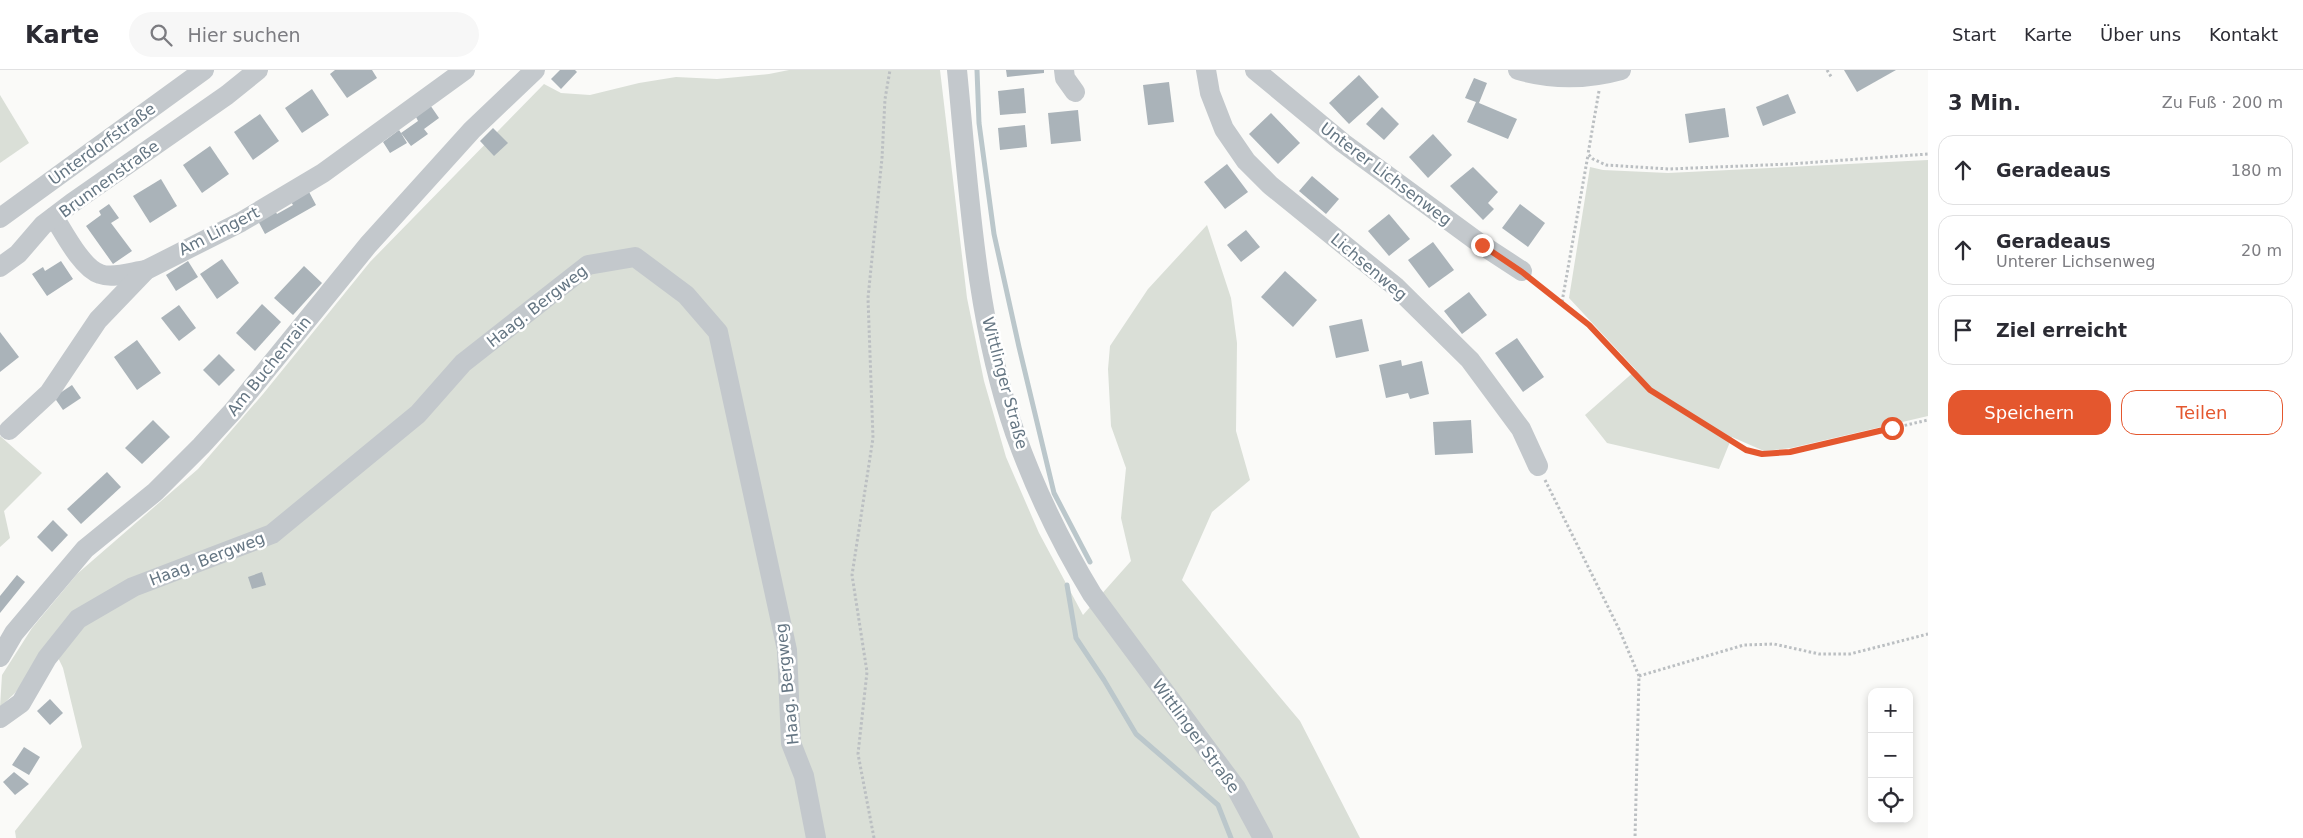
<!DOCTYPE html>
<html lang="de">
<head>
<meta charset="utf-8">
<style>
	:root { --surface:#fff; --page:#f7f7f7; --text:#2b2b33; --muted:#7c7c81; --line:#e1e1e2; --accent:#e4572e }
	body { margin:0; font-family:"DejaVu Sans",sans-serif; background:var(--page); color:var(--text) }
	.controls { position:absolute; right:15px; bottom:15px; display:grid; overflow:hidden; border-radius:10px; box-shadow:0 2px 8px #0003 }
	.controls button { width:45px; height:45px; display:grid; place-items:center; padding:0; border:0; border-bottom:1px solid var(--line); background:var(--surface); color:var(--text); font:25px sans-serif }
	.stop { position:absolute; width:15px; height:15px; margin:-11px; border:4px solid #e4572e; border-radius:50%; background:#fff }
	.stop.end { background:#e4572e; border-color:#fff; box-shadow:0 1px 5px #0008 }
	.list { margin:0; padding:0; list-style:none }
	h2 { display:flex; justify-content:space-between; align-items:center; height:65px; margin:0; padding:0 20px; font-size:21px }
	h2 small { font-size:16px; font-weight:400; color:var(--muted) }
	.list li { display:grid; grid-template-columns:32px 1fr auto; gap:15px; align-items:center; box-sizing:border-box; height:70px; margin:0 10px 10px; padding:0 10px; border:1px solid var(--line); border-radius:15px }
	.list b { display:block; font-size:19px; white-space:nowrap }
	.list p { margin:0; font-size:16px; white-space:nowrap; color:var(--muted) }
	.list em { font-size:16px; font-style:normal; color:var(--muted) }
	.actions { display:flex; gap:10px; padding:15px 20px }
	.actions a { flex:1; padding:11px 0; border:1px solid var(--accent); border-radius:15px; text-align:center; font-size:18px; color:var(--accent) }
	.actions .main { background:var(--accent); color:#fff }
	.icon { flex:none; width:28px; height:28px; fill:none; stroke:currentColor; stroke-width:2; stroke-linecap:round; stroke-linejoin:round }
	.map { position:relative; flex:none; width:1928px; height:768px; overflow:hidden }
	header { display:flex; align-items:center; gap:30px; box-sizing:border-box; height:70px; padding:0 25px; background:var(--surface); border-bottom:1px solid var(--line) }
	header strong { font-size:24px }
	nav { display:flex; gap:28px; margin-inline-start:auto; font-size:18px }
	.search { width:350px; height:45px; background:var(--page); display:flex; align-items:center; gap:12px; box-sizing:border-box; padding:0 18px; border-radius:28px; color:var(--muted); font-size:19px }
	main { display:flex }
	aside { flex:1; background:var(--surface) }
	.map>svg:first-child { display:block }
	.green { fill:#dadfd7 }
	.lines { fill:none; stroke-linecap:round; stroke-linejoin:round }
	.stream { stroke:#bbc7cb; stroke-width:5 }
	.building { fill:#aab3b9 }
	.path { stroke:#bbbfc2; stroke-width:3; stroke-dasharray:2.5 2.5; stroke-linecap:butt }
	.minor { stroke:#c3c8cc; stroke-width:20 }
	.route { stroke:#e4572e; stroke-width:6 }
	.labels { text-anchor:middle; dominant-baseline:central; stroke-width:5; stroke-linejoin:round; paint-order:stroke }
	.street-label { font-size:16px; fill:#657683; stroke:#fff }
</style>
</head>
<body>
<header>
<strong>Karte</strong>
<div class="search"><svg class="icon" aria-label="search" viewBox="0 0 24 24"><circle cx="10" cy="10" r="6"/><path d="M15 15l6 6"/></svg>Hier suchen</div>
<nav><a>Start</a><a>Karte</a><a>Über uns</a><a>Kontakt</a></nav>
</header>
<main>
<div class="map">
<svg width="1928" height="768" viewBox="0 0 1928 768">
	<rect width="100%" height="100%" fill="#fafaf8"/>
	<!-- green -->
	<g class="green">
		<polygon points="789,0 940,0 967,228 984,311 1006,387 1039,463 1083,545 1131,491 1121,448 1126,398 1111,356 1108,299 1110,276 1148,219 1207,155 1231,228 1237,273 1236,361 1250,410 1212,442 1182,510 1300,651 1360,768 16,768 15,761 82,677 63,598 52,575 15,623 0,637 2,605 32,558 77,504 198,399 263,324 370,192 544,14 561,23 590,25 639,13 676,7 717,9 769,4"/>
		<polygon points="0,25 29,73 0,93"/>
		<polygon points="1928,90 1928,346 1791,378 1764,381 1732,367 1719,399 1607,373 1585,345 1636,300 1569,228 1590,97 1603,100 1668,103"/>
		<polygon points="0,366 42,403 4,441 10,468 0,477"/>
	</g>
	<g class="lines">
		<!-- stream -->
		<g class="stream">
			<polyline points="977,0 979,53 994,164 1019,277 1054,423 1090,492"/>
			<polyline points="1067,515 1076,568 1104,610 1136,664 1218,735 1231,768"/>
		</g>
	</g>
	<!-- building -->
	<g class="building">
		<polygon points="335,0 372,0 377,8 347,28 330,4"/>
		<polygon points="560,0 575,0 577,2 561,19 551,9"/>
		<polygon points="1006,0 1044,0 1044,3 1007,7"/>
		<polygon points="1844,0 1896,0 1857,22"/>
		<polygon points="1359,5 1379,27 1349,54 1329,33"/>
		<polygon points="1474,8 1487,13 1479,33 1517,49 1508,69 1467,52 1476,32 1465,28"/>
		<polygon points="1169,12 1174,52 1148,55 1143,15"/>
		<polygon points="1024,18 1026,43 1000,45 998,21"/>
		<polygon points="312,19 329,45 302,63 285,38"/>
		<polygon points="1788,24 1796,43 1763,56 1756,37"/>
		<polygon points="428,32 439,48 424,59 428,64 411,76 401,63 407,73 390,83 383,72 399,60 401,63 418,51 415,45"/>
		<polygon points="1382,37 1399,54 1384,70 1366,54"/>
		<polygon points="1725,38 1729,67 1689,73 1685,44"/>
		<polygon points="1078,40 1081,71 1051,74 1048,43"/>
		<polygon points="1271,43 1300,73 1278,94 1249,64"/>
		<polygon points="260,44 279,71 253,90 234,62"/>
		<polygon points="1025,55 1027,77 1000,80 998,58"/>
		<polygon points="493,58 508,73 494,86 480,71"/>
		<polygon points="1433,64 1452,85 1428,108 1409,87"/>
		<polygon points="210,76 229,104 202,123 183,95"/>
		<polygon points="1227,94 1248,122 1225,139 1204,112"/>
		<polygon points="1473,97 1498,122 1488,133 1494,139 1483,150 1450,116"/>
		<polygon points="1312,106 1339,129 1326,144 1299,121"/>
		<polygon points="161,109 177,136 150,153 133,126"/>
		<polygon points="308,120 316,135 265,164 257,149 274,139 277,144 293,135 290,130"/>
		<polygon points="109,134 119,148 111,153 132,181 113,194 86,156 101,145 99,141"/>
		<polygon points="1520,134 1545,153 1528,177 1502,158"/>
		<polygon points="1389,144 1410,169 1389,186 1368,161"/>
		<polygon points="1246,160 1260,177 1241,192 1227,175"/>
		<polygon points="1433,172 1454,200 1429,218 1408,190"/>
		<polygon points="222,189 239,213 217,229 200,204"/>
		<polygon points="61,191 73,209 47,226 32,204 43,197 45,201"/>
		<polygon points="188,191 198,207 176,221 166,205"/>
		<polygon points="304,196 322,213 293,245 274,228"/>
		<polygon points="1285,201 1317,230 1293,257 1261,227"/>
		<polygon points="1469,222 1487,245 1462,264 1444,241"/>
		<polygon points="262,234 281,252 255,281 236,263"/>
		<polygon points="179,235 196,258 179,271 161,248"/>
		<polygon points="1362,249 1369,281 1336,288 1329,256"/>
		<polygon points="0,262 19,287 0,302"/>
		<polygon points="1517,268 1544,307 1523,322 1495,283"/>
		<polygon points="137,270 161,303 137,320 114,287"/>
		<polygon points="219,284 235,300 219,316 203,300"/>
		<polygon points="1401,290 1402,296 1422,291 1429,324 1410,329 1408,323 1386,328 1379,295"/>
		<polygon points="72,315 81,328 63,340 54,327"/>
		<polygon points="153,350 170,367 142,394 125,378"/>
		<polygon points="1471,350 1473,383 1435,385 1433,352"/>
		<polygon points="107,402 121,417 81,454 67,439"/>
		<polygon points="53,450 68,465 52,482 37,467"/>
		<polygon points="262,502 266,515 252,519 248,507"/>
		<polygon points="17,505 25,512 0,543 0,526"/>
		<polygon points="50,629 63,643 50,655 37,641"/>
		<polygon points="24,677 40,687 29,705 12,695"/>
		<polygon points="14,702 29,714 15,725 3,712"/>
	</g>
	<g class="lines">
		<!-- path -->
		<g class="path">
			<polyline points="1827,0 1832,8"/>
			<polyline points="1599,21 1588,84 1593,89 1606,95 1669,99 1790,94 1928,84"/>
			<polyline points="1534,211 1589,255 1649,320 1746,379 1762,384 1790,382 1928,350"/>
			<polyline points="1562,232 1588,85"/>
			<polyline points="1545,410 1619,559 1639,606 1635,768"/>
			<polyline points="1639,606 1744,575 1774,574 1819,584 1850,584 1928,564"/>
			<polyline points="874,768 858,684 867,602 852,505 873,368 868,228 882,88 885,29 890,0"/>
		</g>
		<!-- minor -->
		<g class="minor">
			<path d="M957,0C969,121 975,247 1015,363C1035,419 1061,473 1092,524L1236,718L1263,768"/>
			<polyline points="1064,0 1065,8 1075,22"/>
			<polyline points="1206,0 1210,23 1224,59 1246,91 1270,115 1396,217 1470,290 1521,359 1538,396"/>
			<polyline points="1255,0 1343,73 1482,175 1522,201"/>
			<path d="M1518,0C1553,10 1585,10 1621,0"/>
			<path d="M54,147C64,163 82,198 100,204C113,209 132,202 146,200"/>
			<polyline points="0,148 204,0"/>
			<polyline points="0,197 18,184 43,155 72,133 227,25 258,0"/>
			<polyline points="9,360 49,323 98,250 146,200 241,152 323,103 465,0"/>
			<polyline points="0,587 14,563 85,479 155,422 201,376 233,341 368,175 472,60 535,0"/>
			<polyline points="0,648 21,633 47,588 78,549 133,517 272,464 418,344 463,293 588,195 635,187 686,225 718,262 787,580 791,673 804,706 816,768"/>
		</g>
	</g>
	<g class="lines">
		<!-- route -->
		<polyline class="route" points="1482,175 1522,202 1589,255 1650,320 1746,380 1762,384 1790,382 1892,358"/>
	</g>
	<g class="labels">
		<!-- street labels -->
		<g class="street-label">
			<text transform="translate(102 74) rotate(-36)">Unterdorfstraße</text>
			<text transform="translate(1386 104) rotate(37)">Unterer Lichsenweg</text>
			<text transform="translate(109 109) rotate(-36)">Brunnenstraße</text>
			<text transform="translate(219 161) rotate(-27)">Am Lingert</text>
			<text transform="translate(1369 197) rotate(40)">Lichsenweg</text>
			<text transform="translate(537 236) rotate(-38)">Haag. Bergweg</text>
			<text transform="translate(269 296) rotate(-51)">Am Buchenrain</text>
			<text transform="translate(1005 313) rotate(75)">Wittlinger Straße</text>
			<text transform="translate(207 489) rotate(-21)">Haag. Bergweg</text>
			<text transform="translate(787 614) rotate(-96)">Haag. Bergweg</text>
			<text transform="translate(1196 666) rotate(54)">Wittlinger Straße</text>
		</g>
	</g>
</svg>
<div class="controls">
<button>+</button>
<button>−</button>
<button><svg class="icon" aria-label="locate" viewBox="0 0 24 24"><circle cx="12" cy="12" r="6"/><path d="M12 2v4M12 18v4M2 12h4M18 12h4"/></svg></button>
</div>
<div class="stop" style="left:1892px;top:358px"></div>
<div class="stop end" style="left:1482px;top:175px"></div>
</div>
<aside>
<h2>3 Min.<small>Zu Fuß · 200 m</small></h2>
<ul class="list">
<li><svg class="icon" aria-label="ahead" viewBox="0 0 24 24"><path d="M12 20V5M6 11l6-6 6 6"/></svg><div><b>Geradeaus</b></div><em>180 m</em></li>
<li><svg class="icon" aria-label="ahead" viewBox="0 0 24 24"><path d="M12 20V5M6 11l6-6 6 6"/></svg><div><b>Geradeaus</b><p>Unterer Lichsenweg</p></div><em>20 m</em></li>
<li><svg class="icon" aria-label="arrive" viewBox="0 0 24 24"><path d="M6 21V4h12l-3 4 3 4H6"/></svg><div><b>Ziel erreicht</b></div></li>
</ul>
<div class="actions"><a class="main">Speichern</a><a>Teilen</a></div>
</aside>
</main>
</body>
</html>
